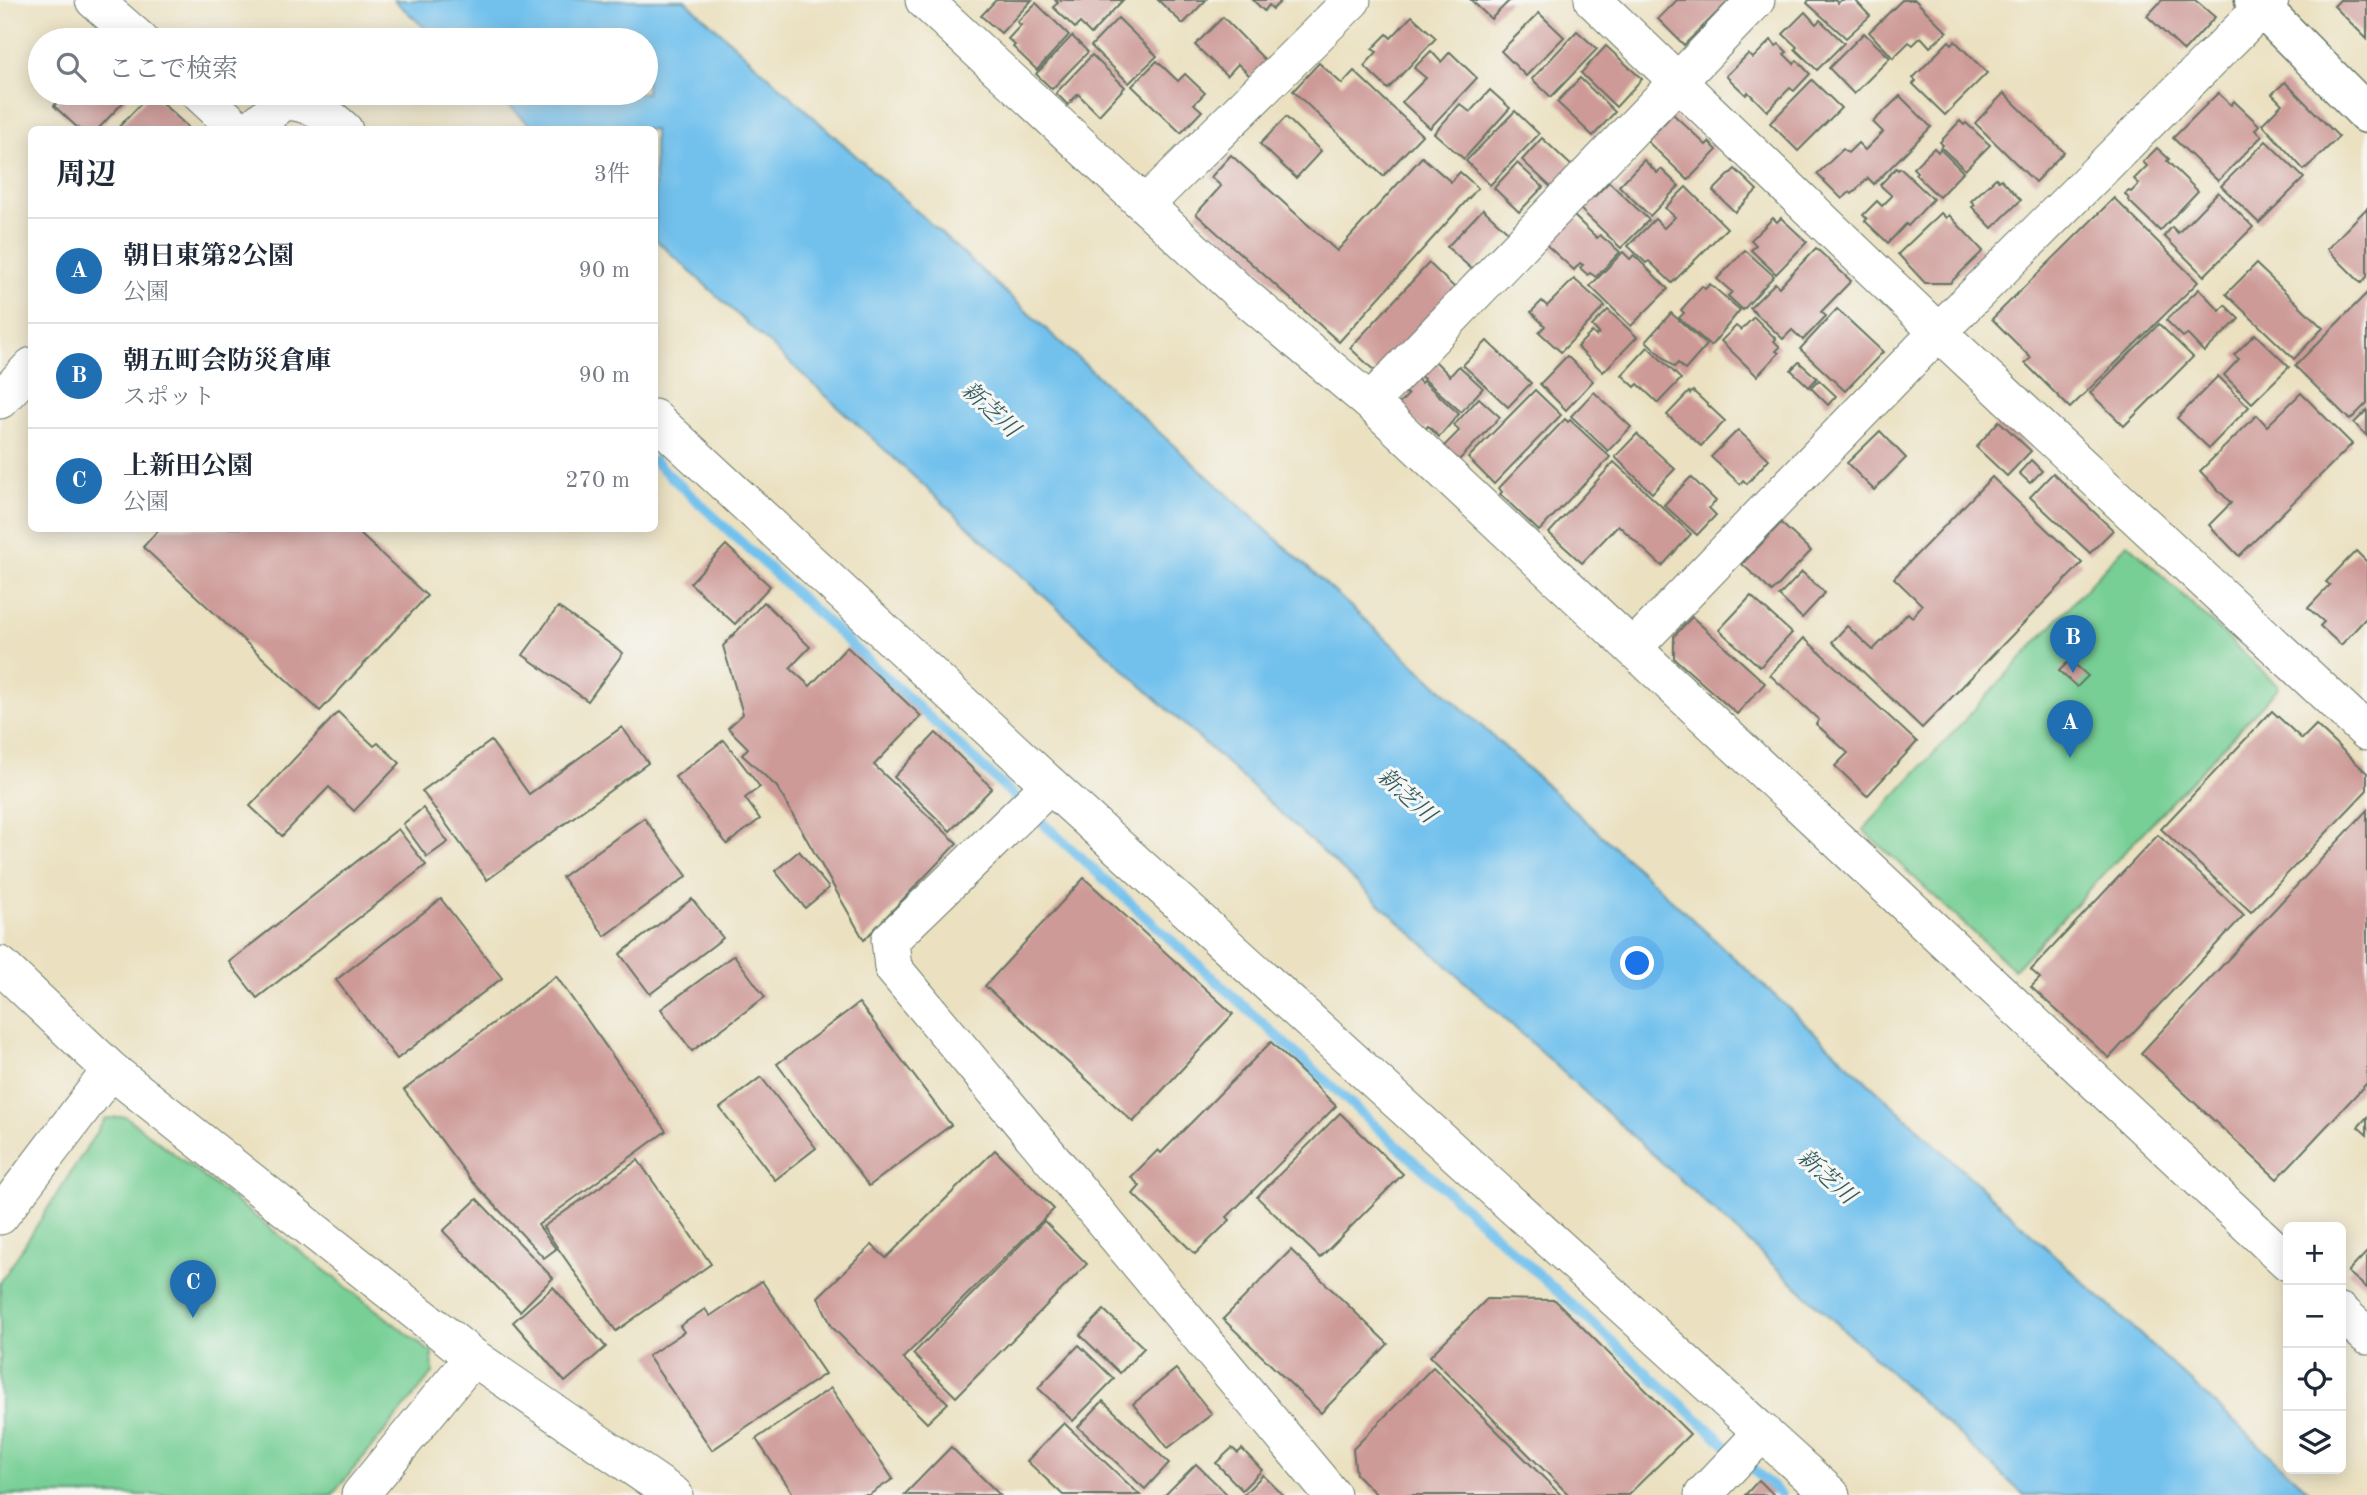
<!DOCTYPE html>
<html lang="ja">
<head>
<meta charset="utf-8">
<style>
	:root { --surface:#fff; --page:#f6f6f7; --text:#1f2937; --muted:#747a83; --line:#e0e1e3; --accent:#1f6fb2 }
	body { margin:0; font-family:"Old Standard TT","Noto Serif JP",serif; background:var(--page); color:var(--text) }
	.controls { position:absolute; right:21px; bottom:21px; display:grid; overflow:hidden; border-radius:10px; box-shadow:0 4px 18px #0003 }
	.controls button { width:63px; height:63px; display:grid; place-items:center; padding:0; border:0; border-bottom:2px solid var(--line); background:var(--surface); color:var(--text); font:35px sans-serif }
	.you { position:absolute; left:1638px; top:964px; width:24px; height:24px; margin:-18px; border:5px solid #fff; border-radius:50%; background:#1a73e8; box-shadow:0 0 0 10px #1a73e833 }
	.badge { display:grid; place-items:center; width:46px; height:46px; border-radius:50%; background:var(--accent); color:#fff; font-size:23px; font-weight:700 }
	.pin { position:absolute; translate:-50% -58px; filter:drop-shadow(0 2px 4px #0008) }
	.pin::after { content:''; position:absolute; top:37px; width:24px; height:21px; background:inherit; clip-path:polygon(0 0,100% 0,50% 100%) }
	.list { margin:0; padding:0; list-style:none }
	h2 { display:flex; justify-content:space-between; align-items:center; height:91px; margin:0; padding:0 28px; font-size:30px }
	h2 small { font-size:23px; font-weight:400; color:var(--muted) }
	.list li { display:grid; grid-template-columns:46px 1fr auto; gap:21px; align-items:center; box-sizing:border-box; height:105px; padding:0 28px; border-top:2px solid var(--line) }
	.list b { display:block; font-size:26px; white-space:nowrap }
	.list p { margin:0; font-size:23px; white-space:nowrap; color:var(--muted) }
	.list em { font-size:23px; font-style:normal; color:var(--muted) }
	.icon { flex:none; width:38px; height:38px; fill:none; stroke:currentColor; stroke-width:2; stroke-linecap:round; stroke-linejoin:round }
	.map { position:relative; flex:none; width:2367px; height:1495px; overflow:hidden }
	.search { position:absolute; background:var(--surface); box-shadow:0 4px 18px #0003; left:28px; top:28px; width:630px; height:77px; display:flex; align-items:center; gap:18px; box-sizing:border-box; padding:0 24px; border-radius:38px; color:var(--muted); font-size:26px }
	.panel { position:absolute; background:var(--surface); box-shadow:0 4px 18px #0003; left:28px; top:126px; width:630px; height:406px; border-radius:10px }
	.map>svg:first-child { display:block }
	.green { fill:#77cf95; stroke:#4b8664; stroke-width:2 }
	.water { fill:#72c1ed; stroke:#487f90; stroke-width:2 }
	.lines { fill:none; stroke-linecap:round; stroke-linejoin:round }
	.stream { stroke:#72c1ed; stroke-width:10 }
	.building { fill:#cd9a97 }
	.street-casing { stroke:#667665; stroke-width:39 }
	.secondary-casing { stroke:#667665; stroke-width:41 }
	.street { stroke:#fff; stroke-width:37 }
	.secondary { stroke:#fff; stroke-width:38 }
	.labels { text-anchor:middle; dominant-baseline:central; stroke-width:6; stroke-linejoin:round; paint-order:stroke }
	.water-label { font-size:23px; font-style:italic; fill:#345e62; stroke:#f6f6f2 }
</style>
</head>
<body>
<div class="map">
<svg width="2367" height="1495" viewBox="0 0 2367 1495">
	<rect width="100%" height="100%" fill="#f6f6f2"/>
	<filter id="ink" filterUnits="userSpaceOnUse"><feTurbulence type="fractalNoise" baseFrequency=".0143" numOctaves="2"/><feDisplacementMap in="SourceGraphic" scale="14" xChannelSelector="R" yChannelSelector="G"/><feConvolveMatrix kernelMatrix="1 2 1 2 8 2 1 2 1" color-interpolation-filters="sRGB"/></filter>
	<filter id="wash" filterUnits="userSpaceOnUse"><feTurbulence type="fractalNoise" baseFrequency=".00686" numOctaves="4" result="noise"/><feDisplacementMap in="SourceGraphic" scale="28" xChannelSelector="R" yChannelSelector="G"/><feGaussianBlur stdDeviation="1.57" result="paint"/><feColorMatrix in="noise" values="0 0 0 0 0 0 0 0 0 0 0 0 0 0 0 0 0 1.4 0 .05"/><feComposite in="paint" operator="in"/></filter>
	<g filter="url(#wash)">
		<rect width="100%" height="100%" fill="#ebe1c1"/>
		<!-- green -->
		<g class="green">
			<polygon points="2128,543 2279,687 2014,970 1863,830"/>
			<polygon points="125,1116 432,1353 433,1373 332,1495 0,1495 0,1283 105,1119"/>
		</g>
		<!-- water -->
		<polygon class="water" points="394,0 685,0 1634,865 2313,1495 2024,1495 655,239 654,130 535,129 495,93 646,93 646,40 438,40"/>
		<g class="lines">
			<!-- stream -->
			<polyline class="stream" points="654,461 1047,827 1781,1495"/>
		</g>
		<g id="blocks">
			<!-- building -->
			<g class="building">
				<polygon points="996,0 1032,0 1001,33 981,16"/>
				<polygon points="1055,0 1123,0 1091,34 1080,23 1075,28 1053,7 1058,3"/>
				<polygon points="1158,0 1206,0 1183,24"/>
				<polygon points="1253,0 1282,0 1273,9 1269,5 1264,11"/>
				<polygon points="1471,0 1510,0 1491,19"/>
				<polygon points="1677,0 1730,0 1684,45 1658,19"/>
				<polygon points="1809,0 1835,0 1838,3 1841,0 1855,0 1870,16 1846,38 1807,3"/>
				<polygon points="1902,0 1915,0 1947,32 1930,47 1921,37 1913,45 1909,42 1893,58 1869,32"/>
				<polygon points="2162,0 2195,0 2215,17 2184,51 2147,16"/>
				<polygon points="2340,0 2367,0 2367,39 2334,6"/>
				<polygon points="1036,3 1069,35 1037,70 1013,47 1015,45 1008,39 1021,25 1017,22"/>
				<polygon points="1805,12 1816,24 1820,20 1844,43 1817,70 1795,49 1797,47 1783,34"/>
				<polygon points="1539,13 1564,37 1526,76 1501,51"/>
				<polygon points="1412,16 1436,38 1388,89 1364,66 1377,52 1372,49 1387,34 1391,38"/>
				<polygon points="1223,17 1267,62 1251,77 1238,64 1227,76 1195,45"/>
				<polygon points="1118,18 1157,56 1129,83 1091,46"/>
				<polygon points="1577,31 1597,49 1551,97 1532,79"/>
				<polygon points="1864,33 1890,58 1854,94 1829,68"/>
				<polygon points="1072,36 1088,52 1052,89 1036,74"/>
				<polygon points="1771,40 1776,46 1779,44 1787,52 1784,54 1794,64 1797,60 1810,74 1794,91 1790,88 1767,111 1748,92 1746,95 1726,76 1748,54 1753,58"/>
				<polygon points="1949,41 1952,44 1955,41 1987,73 1945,115 1913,84 1916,81 1913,78"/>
				<polygon points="1606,46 1642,79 1616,107 1581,73"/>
				<polygon points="1431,51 1441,62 1450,52 1477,78 1430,128 1402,102 1426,78 1414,68"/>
				<polygon points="1092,55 1125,87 1099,115 1078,94 1068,105 1056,93"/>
				<polygon points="1157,61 1178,81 1185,74 1205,93 1194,104 1202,111 1181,133 1132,86"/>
				<polygon points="1319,63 1342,84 1354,71 1422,135 1383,176 1293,91"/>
				<polygon points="1580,78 1615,112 1593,136 1557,102"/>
				<polygon points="1812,80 1841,108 1798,151 1770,123"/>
				<polygon points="2285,82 2339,137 2304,170 2262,124 2282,104 2272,94"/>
				<polygon points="1490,90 1510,108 1464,159 1434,133 1460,104 1470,112"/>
				<polygon points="65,93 132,93 97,130 80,130 54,106"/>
				<polygon points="151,93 187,126 184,130 116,130"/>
				<polygon points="2004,93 2064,152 2035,182 1975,123"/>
				<polygon points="2218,93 2231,105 2234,101 2259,125 2255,130 2262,136 2218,181 2173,138"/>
				<polygon points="1900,96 1931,127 1874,184 1868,178 1852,194 1850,192 1842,199 1817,174 1843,149 1848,153 1858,143 1865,150 1883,132 1873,122"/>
				<polygon points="1515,111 1539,134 1490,185 1466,161"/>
				<polygon points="1673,114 1706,145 1709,142 1717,150 1688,180 1647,141"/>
				<polygon points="1286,117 1321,151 1296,178 1260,144"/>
				<polygon points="1960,121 1964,125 1966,123 1990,145 1965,170 1941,147 1943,145 1940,142"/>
				<polygon points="1542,138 1575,169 1554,190 1522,160"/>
				<polygon points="2266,141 2304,178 2259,223 2221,186"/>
				<polygon points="1934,148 1938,152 1940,149 1963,172 1939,197 1915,174 1917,172 1913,168"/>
				<polygon points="2157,148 2169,159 2167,161 2198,191 2160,231 2128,200 2129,199 2125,194 2129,191 2131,192 2139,184 2134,179 2147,166 2143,162"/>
				<polygon points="1231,155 1337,251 1422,157 1451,182 1460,172 1478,188 1339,342 1196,214 1221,186 1211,177"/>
				<polygon points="1644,160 1657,173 1661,169 1679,186 1650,216 1619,186"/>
				<polygon points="1517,163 1543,187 1519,212 1494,188"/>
				<polygon points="1896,168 1898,170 1900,168 1933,199 1908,226 1906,224 1888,243 1865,221 1867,219 1863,215 1877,201 1882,206 1892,196 1880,185"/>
				<polygon points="1735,169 1757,190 1735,212 1713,191"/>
				<polygon points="1996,178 1999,181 2001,179 2021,200 1992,228 1972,207 1975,205 1971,201"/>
				<polygon points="1609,182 1649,220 1621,248 1578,207 1591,193 1594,197"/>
				<polygon points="1686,187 1727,228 1672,283 1649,261 1646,263 1628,246 1655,219 1664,228 1675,217 1665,208"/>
				<polygon points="2218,192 2253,227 2204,276 2164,236 2172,227 2178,233"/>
				<polygon points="2114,198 2198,282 2070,408 2025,363 2031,358 1992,319"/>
				<polygon points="2367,208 2367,277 2361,283 2327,249"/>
				<polygon points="1483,209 1509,233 1473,270 1447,247"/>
				<polygon points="1941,213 1946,218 1949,215 1983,251 1950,283 1925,283 1898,254"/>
				<polygon points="1572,214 1597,238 1600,235 1620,252 1596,277 1590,273 1588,275 1580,268 1583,265 1580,263 1574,270 1542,241"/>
				<polygon points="1773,218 1777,222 1781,218 1807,242 1776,274 1751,250 1756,245 1751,240"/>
				<polygon points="1816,248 1851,281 1821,312 1826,316 1803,340 1792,330 1783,339 1750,308 1775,283 1779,287"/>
				<polygon points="1745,250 1774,276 1743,310 1728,296 1732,292 1717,279"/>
				<polygon points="1623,252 1630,259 1634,255 1668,289 1631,326 1590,286"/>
				<polygon points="1429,263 1456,289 1378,374 1350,348"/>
				<polygon points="2256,264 2323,328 2294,359 2226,294"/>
				<polygon points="1574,279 1605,306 1561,352 1539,332 1545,326 1531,312 1542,301 1547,306"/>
				<polygon points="1710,284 1740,310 1711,346 1679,318 1684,313 1681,310 1702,286 1705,289"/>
				<polygon points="2199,289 2220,311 2225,305 2239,319 2204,352 2187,334 2183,337 2166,320"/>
				<polygon points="2367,293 2367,403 2350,420 2295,366"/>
				<polygon points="1837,309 1883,352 1845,391 1800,349"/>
				<polygon points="1608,310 1637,337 1603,372 1577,347 1592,332 1596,336 1599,333 1592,326"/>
				<polygon points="1671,313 1707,345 1685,370 1678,363 1674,367 1646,341"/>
				<polygon points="1754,317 1776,339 1774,341 1780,347 1776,351 1779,353 1757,376 1721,341 1736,326 1741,330"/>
				<polygon points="2159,324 2193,357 2124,426 2090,393"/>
				<polygon points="2255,334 2289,367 2252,403 2224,375 2239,359 2234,355"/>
				<polygon points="1487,341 1531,383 1508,407 1463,365"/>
				<polygon points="1648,347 1681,379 1658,403 1638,384 1635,387 1622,375"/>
				<polygon points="1567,356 1593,381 1566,410 1540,384"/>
				<polygon points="1434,360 1450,376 1459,366 1483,388 1461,412 1416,372"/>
				<polygon points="1799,362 1817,378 1809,387 1791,370"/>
				<polygon points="2218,376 2249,407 2209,448 2177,418"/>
				<polygon points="1417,379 1421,383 1423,381 1459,414 1439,437 1428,426 1424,430 1397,406 1408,395 1405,392"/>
				<polygon points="1819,380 1836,396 1828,405 1811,388"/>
				<polygon points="1535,390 1561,415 1494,484 1468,458"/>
				<polygon points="1693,391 1725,421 1701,446 1667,415 1689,392 1690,394"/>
				<polygon points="1594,392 1631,427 1608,451 1571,416"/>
				<polygon points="2301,393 2352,444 2239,556 2209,525 2231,503 2200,471 2257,415 2267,426"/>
				<polygon points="1479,398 1500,417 1458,461 1443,447 1459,431 1454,425"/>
				<polygon points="2367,410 2367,436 2354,423"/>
				<polygon points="1565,419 1568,422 1570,420 1610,457 1539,531 1500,494 1502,492 1499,488"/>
				<polygon points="1999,421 2031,451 2007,476 1976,447"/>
				<polygon points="1738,430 1769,459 1747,484 1743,480 1740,484 1711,457"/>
				<polygon points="1880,431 1906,458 1874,490 1847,463"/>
				<polygon points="1637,434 1675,469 1652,493 1615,457"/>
				<polygon points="2031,460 2042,471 2030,483 2019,473"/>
				<polygon points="1614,462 1691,534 1662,566 1618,525 1582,563 1549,533"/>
				<polygon points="2053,473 2113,530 2090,553 2030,497"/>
				<polygon points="1691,477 1716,501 1709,508 1716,515 1697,535 1664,505"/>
				<polygon points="1992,477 2082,563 1922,728 1832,642 1847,626 1873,650 1908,613 1912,617 1922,605 1894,578"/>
				<polygon points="1781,523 1811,551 1772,592 1742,564"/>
				<polygon points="160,528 365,528 360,534 427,596 320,711 143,547"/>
				<polygon points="726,545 770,586 735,624 690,583"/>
				<polygon points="2356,551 2367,562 2367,617 2341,645 2320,626 2324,622 2308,608 2330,585 2326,582"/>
				<polygon points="1802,572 1825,593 1802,618 1779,596"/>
				<polygon points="1751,596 1792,633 1760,667 1719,630"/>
				<polygon points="764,602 810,647 790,668 810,686 847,647 921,716 874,765 957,843 864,940 777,787 742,755 748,748 728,728 743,714 723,646"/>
				<polygon points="558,607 623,653 588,701 523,655"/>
				<polygon points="1692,617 1765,683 1737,714 1674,658 1674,636"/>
				<polygon points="1804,638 1917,742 1867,796 1835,766 1848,753 1816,724 1819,720 1770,675"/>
				<polygon points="2070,660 2088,676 2077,687 2059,671"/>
				<polygon points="2272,711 2302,739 2316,725 2367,773 2367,790 2251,912 2161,829"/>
				<polygon points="338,712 374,746 378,743 400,763 354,811 329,787 282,836 250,806"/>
				<polygon points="622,727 648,763 487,880 422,791 491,741 529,794"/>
				<polygon points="936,733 992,788 950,831 894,777"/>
				<polygon points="724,740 760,787 745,798 760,819 727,844 675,777"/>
				<polygon points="423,808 448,842 427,857 403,824"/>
				<polygon points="2367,810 2367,1083 2277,1179 2141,1053"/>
				<polygon points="644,818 687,876 605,936 562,877"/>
				<polygon points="398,829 426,865 257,998 229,962"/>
				<polygon points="2158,835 2244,915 2109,1058 2031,987 2040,978 2031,970"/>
				<polygon points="799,851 829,888 805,908 775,871"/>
				<polygon points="1084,878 1233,1014 1133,1122 985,986"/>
				<polygon points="441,899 502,978 397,1059 336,980"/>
				<polygon points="692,899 723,938 650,994 620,954"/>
				<polygon points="734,955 765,997 692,1051 661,1009"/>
				<polygon points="556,976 666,1131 538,1225 556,1249 544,1258 471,1180 404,1090"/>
				<polygon points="859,1003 951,1125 869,1186 777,1064"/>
				<polygon points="1271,1042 1336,1106 1227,1217 1230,1220 1195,1254 1133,1194 1140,1186 1131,1177 1158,1150 1161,1153"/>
				<polygon points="761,1077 816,1148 775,1180 720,1108"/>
				<polygon points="1340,1113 1403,1174 1320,1258 1257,1197"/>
				<polygon points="2367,1117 2367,1135 2358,1127"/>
				<polygon points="995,1150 1054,1209 903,1358 948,1403 927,1423 832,1327 818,1297 872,1245 886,1258"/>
				<polygon points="638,1160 711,1264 616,1331 543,1227"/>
				<polygon points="477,1199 553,1278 520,1311 443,1231"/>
				<polygon points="1044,1221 1087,1264 956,1397 913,1354"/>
				<polygon points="1291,1250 1388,1344 1321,1413 1223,1319"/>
				<polygon points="2367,1252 2367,1288 2348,1272"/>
				<polygon points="762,1281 825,1374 712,1450 648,1356 684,1332 680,1326 705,1309 710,1316"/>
				<polygon points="553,1287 606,1347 565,1382 513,1322"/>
				<polygon points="1487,1299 1555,1300 1690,1434 1628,1495 1569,1495 1430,1356"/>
				<polygon points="1104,1310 1144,1348 1120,1373 1080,1335"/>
				<polygon points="1079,1345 1114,1379 1073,1421 1038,1388"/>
				<polygon points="1433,1367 1561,1495 1377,1495 1356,1474 1353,1449"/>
				<polygon points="1176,1369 1212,1414 1168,1448 1133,1404"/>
				<polygon points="831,1388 893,1479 869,1495 794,1495 756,1439"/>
				<polygon points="1103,1401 1169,1463 1145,1489 1078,1427"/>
				<polygon points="1064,1423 1140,1495 1063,1495 1027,1461"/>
				<polygon points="951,1447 1000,1495 904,1495"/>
				<polygon points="1232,1448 1238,1453 1242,1449 1262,1470 1242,1490 1216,1463"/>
				<polygon points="1196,1464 1228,1495 1165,1495"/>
				<polygon points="1263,1475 1283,1495 1243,1495"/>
				<polygon points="1759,1480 1774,1495 1745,1495"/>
			</g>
		</g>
	</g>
	<g filter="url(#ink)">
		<use href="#blocks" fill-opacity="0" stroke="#667665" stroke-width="2"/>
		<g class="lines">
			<!-- street casing -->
			<g class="street-casing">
				<g id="street">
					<polyline points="94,0 140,40"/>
					<polyline points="924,0 1238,291 1370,402 2288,1262"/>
					<polyline points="1593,0 1938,332 2367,732"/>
					<polyline points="199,93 239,130"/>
					<path d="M250,130L284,101C309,102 325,112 344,130"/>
					<polyline points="1146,204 1352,0"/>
					<polyline points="0,400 32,366"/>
					<polyline points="1370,402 1756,0"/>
					<polyline points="654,418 1050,785 1831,1495"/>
					<polyline points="1633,648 1938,332 2270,0"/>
					<polyline points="1050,785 890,940 893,968 1332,1495"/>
					<polyline points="0,965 111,1070 473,1357 674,1495"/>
					<polyline points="0,1216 111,1070"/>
					<polyline points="2341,1312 2367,1336"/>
					<polyline points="360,1495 473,1357"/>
					<polyline points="1703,1495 1763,1432"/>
				</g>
			</g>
			<!-- secondary casing -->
			<g class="secondary-casing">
				<polyline id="secondary" points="2254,0 2367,114"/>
			</g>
			<!-- street -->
			<use href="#street" class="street"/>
			<!-- secondary -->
			<use href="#secondary" class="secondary"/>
		</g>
	</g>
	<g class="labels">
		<!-- water labels -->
		<g class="water-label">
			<text transform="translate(990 410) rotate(43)">新芝川</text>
			<text transform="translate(1406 796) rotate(42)">新芝川</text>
			<text transform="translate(1826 1177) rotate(42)">新芝川</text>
		</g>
	</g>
</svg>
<div class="controls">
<button>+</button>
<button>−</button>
<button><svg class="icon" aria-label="locate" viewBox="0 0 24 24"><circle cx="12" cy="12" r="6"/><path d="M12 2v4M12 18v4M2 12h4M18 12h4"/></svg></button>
<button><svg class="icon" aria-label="layers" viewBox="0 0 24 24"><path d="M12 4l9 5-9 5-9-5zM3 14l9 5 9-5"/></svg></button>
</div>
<div class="you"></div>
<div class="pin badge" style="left:2070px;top:758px">A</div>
<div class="pin badge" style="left:2073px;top:673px">B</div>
<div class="pin badge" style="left:193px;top:1318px">C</div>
<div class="search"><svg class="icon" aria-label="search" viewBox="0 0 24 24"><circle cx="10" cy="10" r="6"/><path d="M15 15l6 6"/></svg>ここで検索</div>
<section class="panel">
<h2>周辺<small>3件</small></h2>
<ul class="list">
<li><span class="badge">A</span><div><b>朝日東第2公園</b><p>公園</p></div><em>90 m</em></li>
<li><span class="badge">B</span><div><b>朝五町会防災倉庫</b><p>スポット</p></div><em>90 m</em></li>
<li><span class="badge">C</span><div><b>上新田公園</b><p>公園</p></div><em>270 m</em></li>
</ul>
</section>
</div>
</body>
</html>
